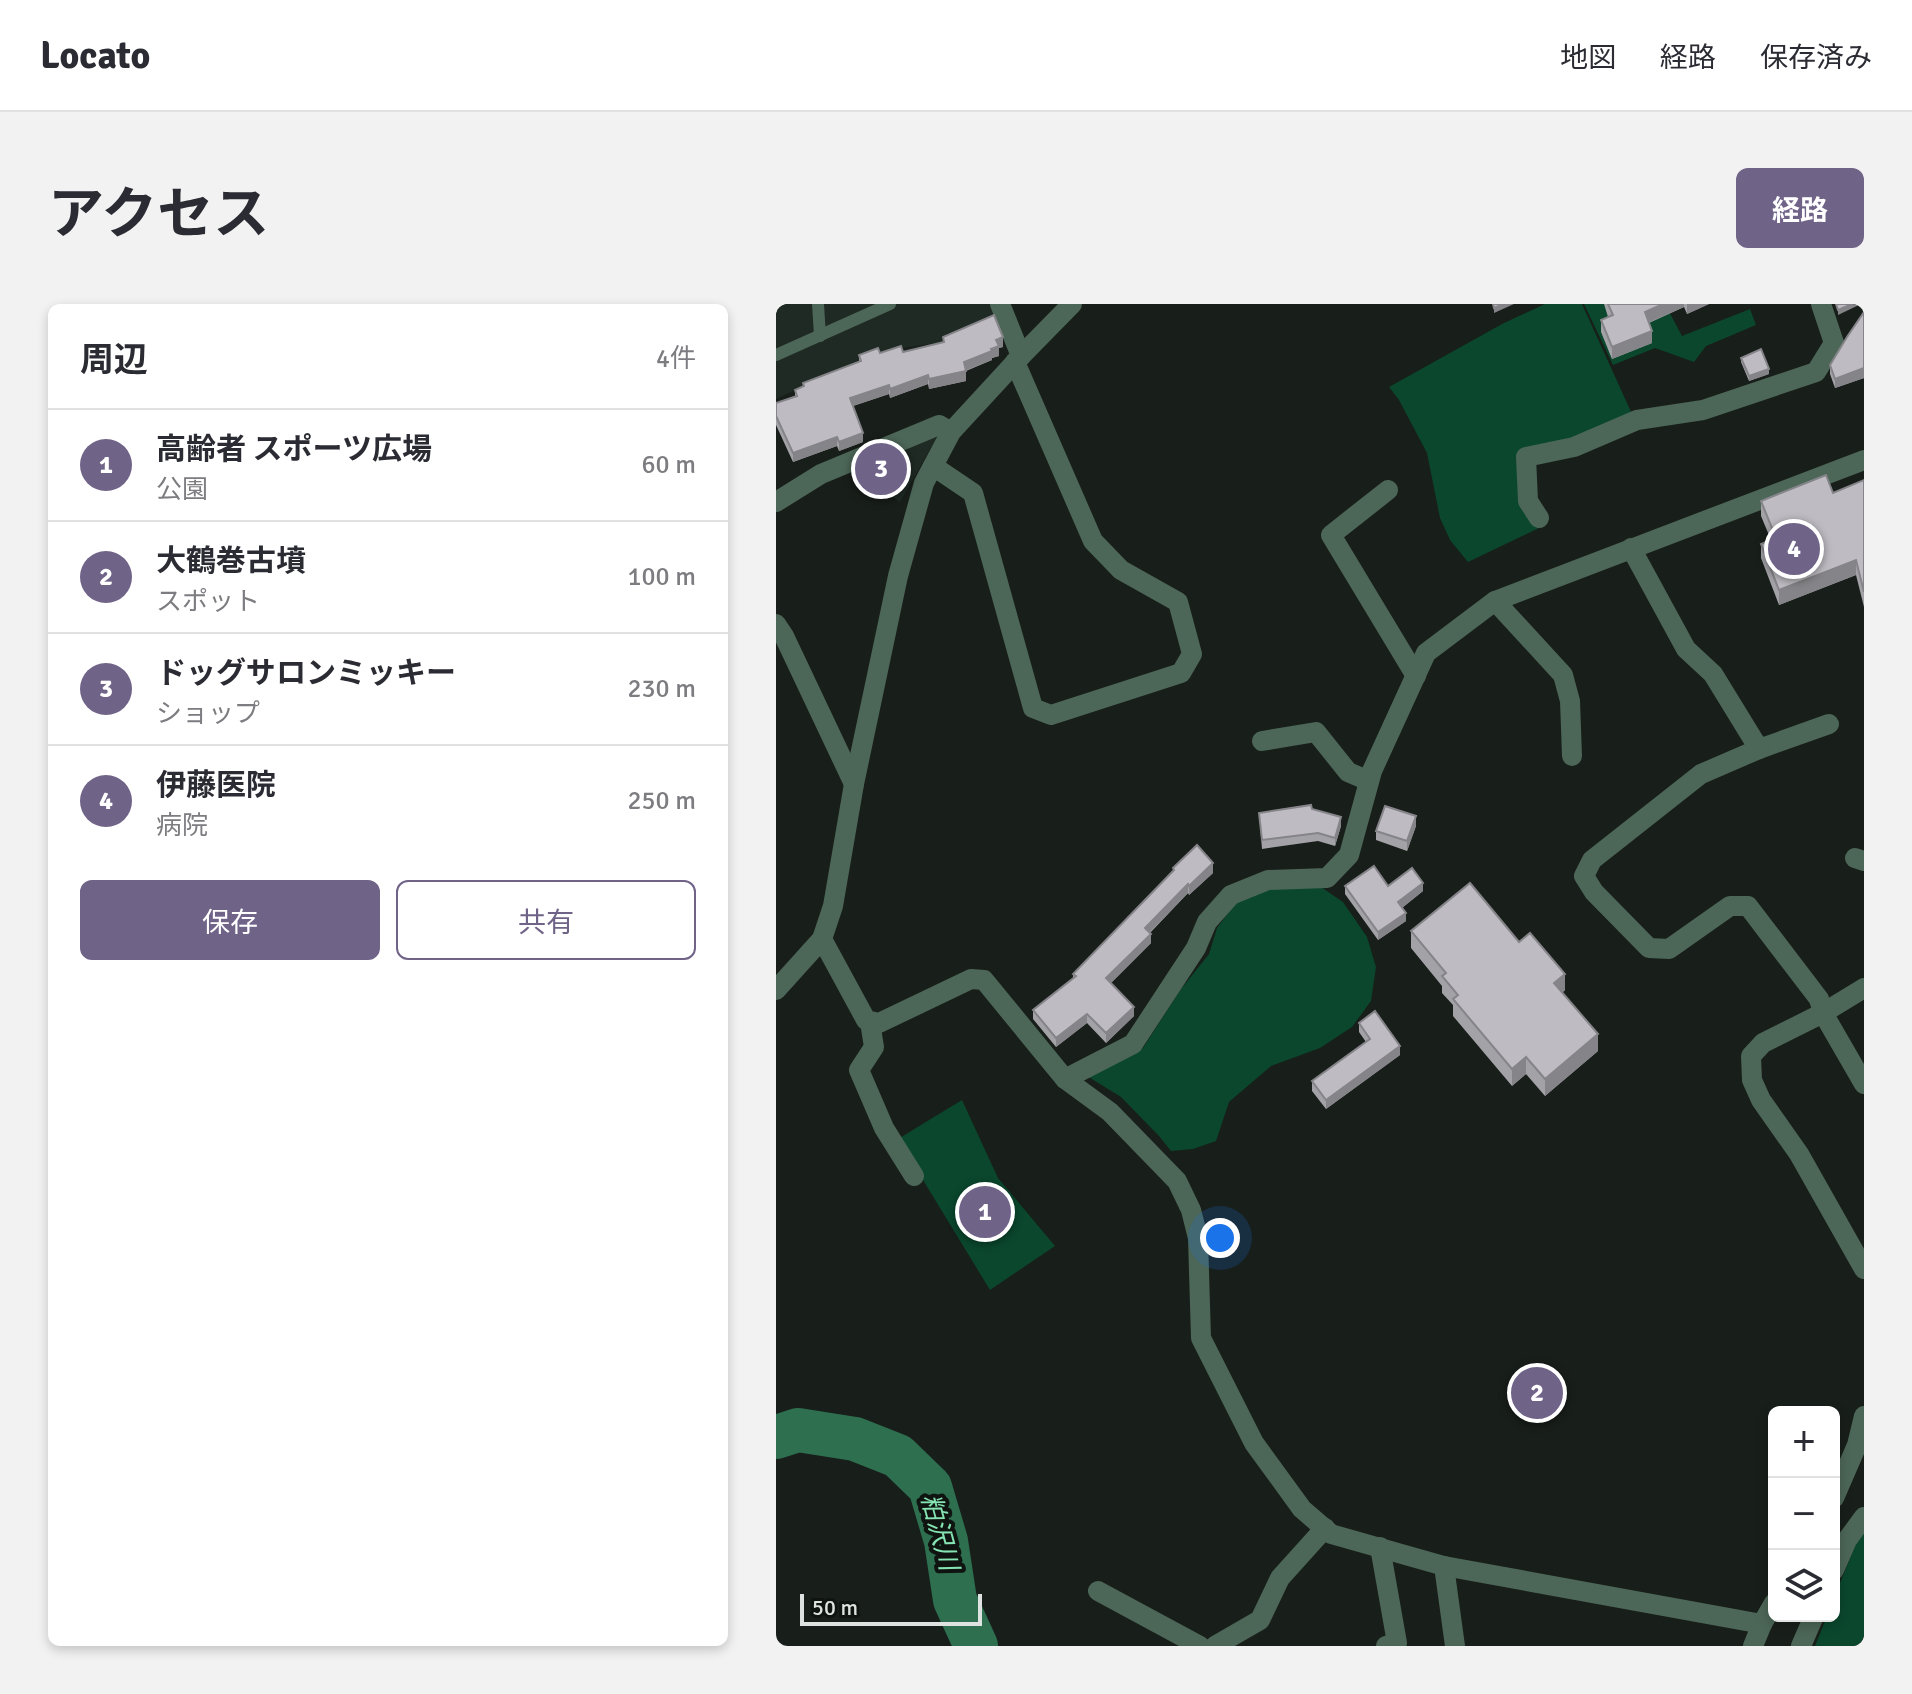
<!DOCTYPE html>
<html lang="ja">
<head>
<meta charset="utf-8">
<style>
	:root { --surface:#fff; --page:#f2f2f3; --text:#2b2b33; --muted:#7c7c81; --line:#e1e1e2; --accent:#706388 }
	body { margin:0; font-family:Signika,"Noto Sans JP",sans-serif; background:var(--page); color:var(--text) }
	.controls { position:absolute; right:24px; bottom:24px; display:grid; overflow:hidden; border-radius:12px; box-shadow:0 4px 12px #0003 }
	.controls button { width:72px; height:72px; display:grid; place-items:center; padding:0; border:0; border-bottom:2px solid var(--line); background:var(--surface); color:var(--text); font:40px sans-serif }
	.scale { position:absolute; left:24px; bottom:20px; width:182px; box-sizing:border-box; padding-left:8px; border:4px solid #dee2e0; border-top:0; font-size:22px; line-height:28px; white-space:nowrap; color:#dee2e0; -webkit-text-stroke:6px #0f1411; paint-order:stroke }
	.you { position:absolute; left:444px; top:934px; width:28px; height:28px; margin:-20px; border:6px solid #fff; border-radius:50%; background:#1a73e8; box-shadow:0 0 0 12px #1a73e833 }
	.badge { display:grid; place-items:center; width:52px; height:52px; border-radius:50%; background:var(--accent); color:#fff; font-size:26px; font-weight:700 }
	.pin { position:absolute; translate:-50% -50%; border:4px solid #fff; box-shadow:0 2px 8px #0006 }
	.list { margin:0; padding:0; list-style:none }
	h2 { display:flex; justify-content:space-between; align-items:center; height:104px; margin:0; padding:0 32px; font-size:34px }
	h2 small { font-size:26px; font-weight:400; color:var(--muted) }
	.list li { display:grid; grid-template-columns:52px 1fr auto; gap:24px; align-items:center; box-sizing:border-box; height:112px; padding:0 32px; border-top:2px solid var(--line) }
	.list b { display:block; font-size:30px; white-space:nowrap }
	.list p { margin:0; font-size:26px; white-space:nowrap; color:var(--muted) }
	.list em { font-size:26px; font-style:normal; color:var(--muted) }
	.actions { display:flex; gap:16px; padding:24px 32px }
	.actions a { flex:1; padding:18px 0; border:2px solid var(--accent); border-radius:12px; text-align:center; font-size:28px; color:var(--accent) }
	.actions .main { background:var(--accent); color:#fff }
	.icon { flex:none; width:44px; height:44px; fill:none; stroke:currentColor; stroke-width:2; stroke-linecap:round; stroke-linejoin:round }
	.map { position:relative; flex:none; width:1088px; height:1342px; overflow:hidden; border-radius:12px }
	header { display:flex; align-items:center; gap:48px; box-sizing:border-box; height:112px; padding:0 40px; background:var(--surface); border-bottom:2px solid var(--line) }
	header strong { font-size:38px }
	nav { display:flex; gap:44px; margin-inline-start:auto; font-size:28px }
	.intro { display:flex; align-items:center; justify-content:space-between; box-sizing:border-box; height:192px; padding:0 48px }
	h1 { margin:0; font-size:56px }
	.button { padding:20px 36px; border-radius:12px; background:var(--accent); color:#fff; font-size:28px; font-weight:700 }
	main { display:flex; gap:48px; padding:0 48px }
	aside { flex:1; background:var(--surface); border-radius:12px; box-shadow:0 4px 12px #0003 }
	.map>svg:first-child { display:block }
	.built { fill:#1f2a24 }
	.green { fill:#0a472d }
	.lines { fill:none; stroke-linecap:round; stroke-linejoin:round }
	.river { stroke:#2d6f4f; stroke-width:44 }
	.service { stroke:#4c6657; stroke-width:12 }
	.minor { stroke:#4c6657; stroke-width:20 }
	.wall { fill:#a3a2a7 }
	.shaded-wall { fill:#858488 }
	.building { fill:#bebcc2; stroke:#858488; stroke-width:2 }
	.labels { text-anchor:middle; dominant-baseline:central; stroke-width:8; stroke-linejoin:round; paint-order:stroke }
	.water-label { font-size:26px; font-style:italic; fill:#85e4b2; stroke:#0f1411 }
</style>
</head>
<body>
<header>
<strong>Locato</strong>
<nav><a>地図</a><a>経路</a><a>保存済み</a></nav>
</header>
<div class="intro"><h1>アクセス</h1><a class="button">経路</a></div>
<main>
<aside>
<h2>周辺<small>4件</small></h2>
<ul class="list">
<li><span class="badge">1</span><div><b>高齢者 スポーツ広場</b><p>公園</p></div><em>60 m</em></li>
<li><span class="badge">2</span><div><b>大鶴巻古墳</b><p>スポット</p></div><em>100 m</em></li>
<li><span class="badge">3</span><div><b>ドッグサロンミッキー</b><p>ショップ</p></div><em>230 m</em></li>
<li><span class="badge">4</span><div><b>伊藤医院</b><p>病院</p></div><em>250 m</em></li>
</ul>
<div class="actions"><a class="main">保存</a><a>共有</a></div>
</aside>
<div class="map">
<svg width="1088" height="1342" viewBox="0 0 1088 1342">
	<rect width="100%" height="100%" fill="#181e1a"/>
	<!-- built -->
	<g class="built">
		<polygon points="0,0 214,0 220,16 167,38 100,48 0,95"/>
		<polygon points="157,129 160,135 124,198 108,187 95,167 79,173 75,163"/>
	</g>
	<!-- green -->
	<g class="green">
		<polygon points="769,0 806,0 856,110 796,134 751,144 755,207 763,224 692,258 674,236 664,214 651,149 623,96 613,83 726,20"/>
		<polygon points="808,0 889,0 906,32 974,5 980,21 930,42 918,58 879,44 837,61"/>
		<polygon points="545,583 567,598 591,633 600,663 595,697 576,723 544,744 495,762 453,798 440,837 417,845 395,847 383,832 345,793 311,772 367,744 405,685 433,650 441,624 459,600 485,585"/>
		<polygon points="186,796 222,874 279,942 214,986 122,835"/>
		<polygon points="1088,1229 1088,1342 1039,1342 1051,1312 1058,1312 1058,1294 1081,1237"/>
	</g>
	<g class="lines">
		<!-- river -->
		<polyline class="river" points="0,1133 22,1126 79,1135 122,1152 154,1183 170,1237 179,1296 200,1342"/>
		<!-- service -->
		<g class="service">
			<polyline points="42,0 44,32"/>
			<polyline points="0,51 114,0"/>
		</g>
		<!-- minor -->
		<g class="minor">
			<polyline points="224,0 245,52"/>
			<polyline points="157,162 197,189 257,404 275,411 405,369 416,350 402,298 345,266 317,237 239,58"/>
			<polyline points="612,186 555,231 640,372"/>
			<polyline points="0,198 45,170 163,121 175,128"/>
			<polyline points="763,214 752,197 750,153 798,143 861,116 927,106 1040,68 1058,39 1045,0"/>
			<polyline points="855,244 910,345 937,370 983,445 1053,420"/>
			<polyline points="719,297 787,371 794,397 796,452"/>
			<polyline points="0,320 8,332 78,480"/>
			<polyline points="486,437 540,428 572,468 593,477"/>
			<polyline points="983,445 925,470 816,556 808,572 818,588 873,644 893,645 954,602 972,602 1043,695 1047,709 1088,780"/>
			<polyline points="1079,554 1088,557"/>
			<polyline points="46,635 90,716 103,719 195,675 208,676 289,775 334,808 401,877 415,906 422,934 425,1034 478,1139 526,1205 555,1230 668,1262 986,1320 998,1299"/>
			<polyline points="1088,684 1047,709 987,739 975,752 976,776 985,796 1023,850 1088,965"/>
			<polyline points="0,686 46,635 57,602 78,480 122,272 148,179 175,128 245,52 296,0"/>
			<polyline points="94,718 98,743 83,766 108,824 138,872"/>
			<polyline points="289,775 357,740 420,644 431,618 455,591 492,576 551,574 573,551 596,467 650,349 719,297 1088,156"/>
			<polyline points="1058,1194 1081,1141 1088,1112"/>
			<polyline points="604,1243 621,1339 610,1342"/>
			<polyline points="668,1262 679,1342"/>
			<polyline points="1058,1266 1071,1236 1088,1213"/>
			<polyline points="322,1287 424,1342"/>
			<polyline points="439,1342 484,1316 504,1274 549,1224"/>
			<polyline points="977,1342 986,1320"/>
			<polyline points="1025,1342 1038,1312"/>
		</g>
	</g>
	<!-- wall -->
	<g class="wall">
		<polygon points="828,0 933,0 911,10 908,3 873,19 876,39 836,55 825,28 825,16 832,13"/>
		<polygon points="1088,8 1088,74 1059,84 1054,70 1054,61"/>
		<polygon points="167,33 227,43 223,44 223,52 216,54 216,56 190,67 190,77 153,85 152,80 114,94 113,90 77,102 87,138 63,147 61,142 17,158 0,121 0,99 19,92 19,86 27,83 27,79 83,58 83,51 127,48 167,38"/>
		<polygon points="965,54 993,70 973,77 965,58"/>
		<polygon points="1088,176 1088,303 1080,271 1003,301 985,254 985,240 995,236 985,212 985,197 1057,189"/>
		<polygon points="536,505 565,522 559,542 542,537 486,545 483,509"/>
		<polygon points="640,522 631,547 600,536 600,527"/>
		<polygon points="397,564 437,569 413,591 412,589 374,629 375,639 335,679 358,712 330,739 311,719 280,743 257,715 257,706 297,674 297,670 397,568"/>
		<polygon points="569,582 612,582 647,587 626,604 630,617 602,636 569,590"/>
		<polygon points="635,627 789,686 786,689 822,747 769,792 750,770 736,782 677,712 677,701 666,689 666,682 635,644"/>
		<polygon points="583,719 624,751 550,805 536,787 536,777 590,738 583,728"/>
	</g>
	<!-- shaded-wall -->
	<g class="shaded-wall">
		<polygon points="727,0 738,0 718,9 718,4"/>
		<polygon points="887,0 908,0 908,3 869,20 869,8"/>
		<polygon points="911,0 933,0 911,10"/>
		<polygon points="1076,0 1083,0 1083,1 1062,11 1062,6"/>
		<polygon points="876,27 876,39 836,55 836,43"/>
		<polygon points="227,33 227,43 223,44 223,52 216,54 216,56 188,67 188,58 215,45 220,36"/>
		<polygon points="1088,64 1088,74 1059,84 1059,75"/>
		<polygon points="993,65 993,70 973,77 973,72"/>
		<polygon points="190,67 190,77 153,85 153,75"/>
		<polygon points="152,71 152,80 114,94 114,85"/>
		<polygon points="113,81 113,90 74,103 74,94"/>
		<polygon points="87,129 87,138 63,147 63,138"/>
		<polygon points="61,133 61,142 17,158 17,149"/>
		<polygon points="1080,256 1080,271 1003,301 1003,286"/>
		<polygon points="640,512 640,522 631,547 631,537"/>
		<polygon points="565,513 565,522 559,542 559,534"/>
		<polygon points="437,559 437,569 413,591 413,582"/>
		<polygon points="647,579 647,587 622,607 622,598"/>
		<polygon points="412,580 412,589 369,633 369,624"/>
		<polygon points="630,609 630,617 602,636 602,628"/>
		<polygon points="375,630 375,639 330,684 330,674"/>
		<polygon points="789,670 789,686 778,696 778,679"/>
		<polygon points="358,703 358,712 330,739 330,729"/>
		<polygon points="311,710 311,719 280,743 280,734"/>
		<polygon points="822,730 822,747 769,792 769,775"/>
		<polygon points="624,742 624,751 550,805 550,796"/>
		<polygon points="750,753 750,770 736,782 736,765"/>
	</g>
	<!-- building -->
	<g class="building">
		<polygon points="717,0 727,0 718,4"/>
		<polygon points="832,0 887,0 869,8 876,27 836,43 825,16 837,11"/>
		<polygon points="1060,0 1076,0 1062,6"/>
		<polygon points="1088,8 1088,64 1059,75 1054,61 1071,33"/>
		<polygon points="218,11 227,33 220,36 223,42 215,45 216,47 188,58 190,67 153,75 152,71 114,85 113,81 74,94 87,129 63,138 61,133 17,149 0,112 0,99 21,92 19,86 28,82 27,79 85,57 83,51 102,44 104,49 125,42 127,48 168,38 167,33"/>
		<polygon points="985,45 993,65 973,72 965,54"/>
		<polygon points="1050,171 1057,189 1088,176 1088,288 1080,256 1003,286 985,240 1000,234 985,197"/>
		<polygon points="535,501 536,505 565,513 559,534 542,529 486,536 483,509"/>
		<polygon points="609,502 640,512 631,537 600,527"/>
		<polygon points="421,541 437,559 413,582 412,580 369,624 375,630 330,674 358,703 330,729 311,710 280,734 257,706 300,672 297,670 398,566 397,564"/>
		<polygon points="598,562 612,582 636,564 647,579 622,598 630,609 602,628 569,582"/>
		<polygon points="694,579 743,638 754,629 789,670 778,679 822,730 769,775 750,753 736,765 677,695 682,691 666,672 670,669 635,627"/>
		<polygon points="599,707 624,742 550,796 536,777 594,735 583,719"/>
	</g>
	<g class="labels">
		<!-- water labels -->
		<g class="water-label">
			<text transform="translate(163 1228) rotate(75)">粕沢川</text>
		</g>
	</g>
</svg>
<div class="controls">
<button>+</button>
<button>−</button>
<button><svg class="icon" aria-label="layers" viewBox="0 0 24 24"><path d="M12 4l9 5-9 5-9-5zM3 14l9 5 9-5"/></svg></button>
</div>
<div class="scale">50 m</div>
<div class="you"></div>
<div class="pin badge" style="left:209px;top:908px">1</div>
<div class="pin badge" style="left:761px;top:1089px">2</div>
<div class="pin badge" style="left:105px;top:165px">3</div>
<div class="pin badge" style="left:1018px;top:245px">4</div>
</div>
</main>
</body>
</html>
